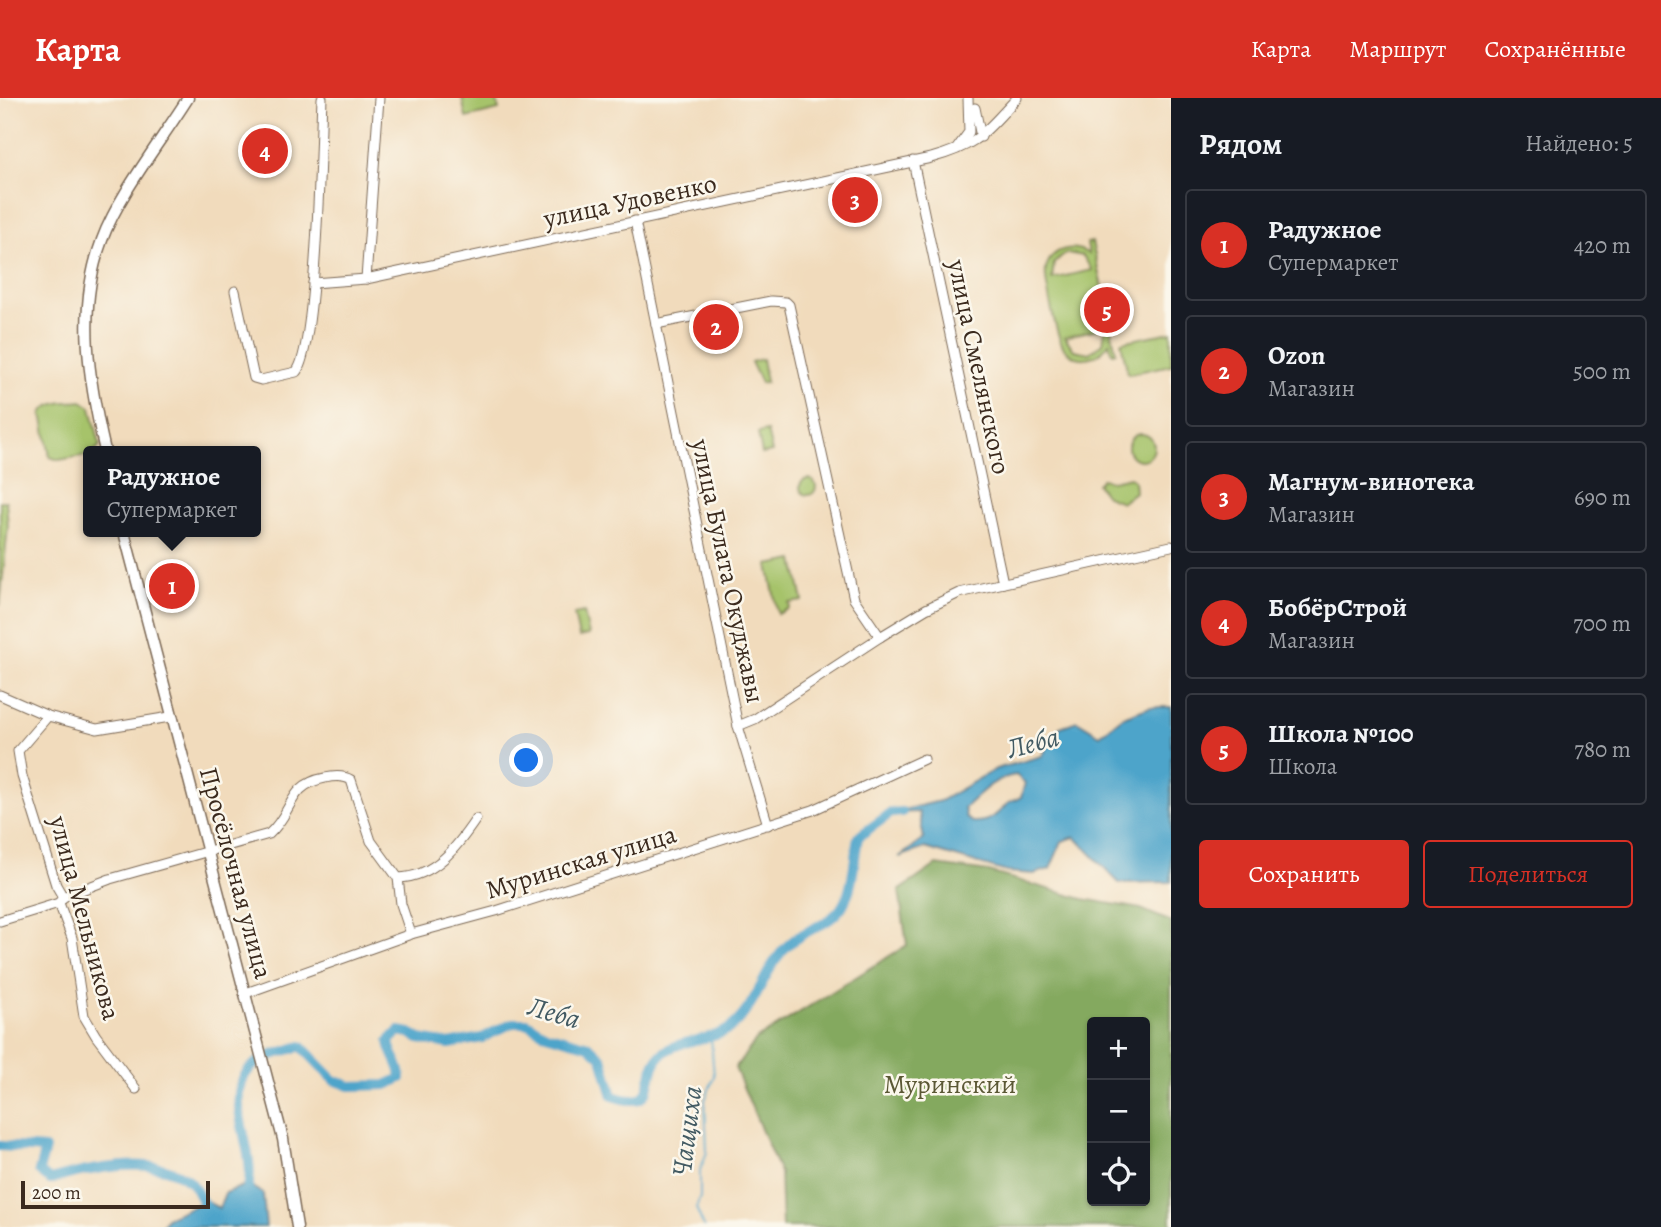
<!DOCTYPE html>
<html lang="ru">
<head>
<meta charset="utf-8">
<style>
	:root { --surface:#171b24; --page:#20242c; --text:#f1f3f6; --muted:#9ea1a6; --line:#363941; --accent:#d93025 }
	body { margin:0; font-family:Alegreya,serif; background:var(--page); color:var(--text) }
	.controls { position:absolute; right:21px; bottom:21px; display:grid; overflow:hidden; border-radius:7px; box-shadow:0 2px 5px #0004 }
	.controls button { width:63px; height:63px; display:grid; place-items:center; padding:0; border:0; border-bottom:2px solid var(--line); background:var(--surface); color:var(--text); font:35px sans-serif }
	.scale { position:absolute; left:21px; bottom:18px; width:189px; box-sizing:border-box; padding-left:7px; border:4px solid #3b2a1e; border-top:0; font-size:19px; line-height:24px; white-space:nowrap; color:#3b2a1e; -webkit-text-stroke:5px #fbf7ec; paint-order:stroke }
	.you { position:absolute; left:527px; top:663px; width:24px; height:24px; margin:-18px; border:5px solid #fff; border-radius:50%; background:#1a73e8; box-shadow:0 0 0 10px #1a73e833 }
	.badge { display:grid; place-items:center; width:46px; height:46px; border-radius:50%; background:var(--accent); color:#fff; font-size:23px; font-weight:700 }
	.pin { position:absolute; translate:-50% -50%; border:4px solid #fff; box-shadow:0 2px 7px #0006 }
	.popup { position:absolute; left:83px; top:348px; width:178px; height:91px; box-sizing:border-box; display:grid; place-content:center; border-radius:7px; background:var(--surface); filter:drop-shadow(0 2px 5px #0005); font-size:23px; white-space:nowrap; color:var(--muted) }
	.popup b { font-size:26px; color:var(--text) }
	.popup::after { content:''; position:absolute; left:50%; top:100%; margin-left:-14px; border:14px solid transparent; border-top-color:var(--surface) }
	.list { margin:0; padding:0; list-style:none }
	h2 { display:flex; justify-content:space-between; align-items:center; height:91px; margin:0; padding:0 28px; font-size:30px }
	h2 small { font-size:23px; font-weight:400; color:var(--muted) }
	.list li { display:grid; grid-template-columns:46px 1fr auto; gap:21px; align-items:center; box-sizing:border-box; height:112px; margin:0 14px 14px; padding:0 14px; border:2px solid var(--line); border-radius:7px }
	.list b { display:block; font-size:26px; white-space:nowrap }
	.list p { margin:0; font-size:23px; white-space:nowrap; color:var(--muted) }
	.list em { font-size:23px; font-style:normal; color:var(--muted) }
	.actions { display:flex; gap:14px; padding:21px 28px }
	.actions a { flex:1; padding:16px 0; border:2px solid var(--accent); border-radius:7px; text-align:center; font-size:24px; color:var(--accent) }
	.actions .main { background:var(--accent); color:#fff }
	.icon { flex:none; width:38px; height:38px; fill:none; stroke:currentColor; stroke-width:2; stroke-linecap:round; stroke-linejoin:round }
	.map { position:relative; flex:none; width:1171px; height:1129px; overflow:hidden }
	header { display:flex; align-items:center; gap:42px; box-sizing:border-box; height:98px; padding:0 35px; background:var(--accent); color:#fff }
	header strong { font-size:33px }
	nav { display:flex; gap:38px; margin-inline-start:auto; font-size:24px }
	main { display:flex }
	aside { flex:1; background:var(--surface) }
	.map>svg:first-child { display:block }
	.green { fill:#a6c36a; stroke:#707644; stroke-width:2; fill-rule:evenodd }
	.forest { fill:#84a95e; stroke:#606a3e; stroke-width:2; fill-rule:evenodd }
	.water { fill:#4ea4ca; stroke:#446774; stroke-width:2; fill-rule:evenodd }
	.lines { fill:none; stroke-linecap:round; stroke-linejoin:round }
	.stream { stroke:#4ea4ca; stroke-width:2 }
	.river { stroke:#4ea4ca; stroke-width:10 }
	.minor-casing { stroke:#7b6855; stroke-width:11 }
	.major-casing { stroke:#7b6855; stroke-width:13 }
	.minor { stroke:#fff; stroke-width:9 }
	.major { stroke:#fff; stroke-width:10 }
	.labels { text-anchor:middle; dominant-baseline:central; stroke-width:5; stroke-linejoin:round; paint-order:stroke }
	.street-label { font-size:26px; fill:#3b2a1e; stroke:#fbf7ec }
	.park-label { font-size:26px; fill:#5b5835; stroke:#fbf7ec }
	.water-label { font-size:28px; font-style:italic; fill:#435b63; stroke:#fbf7ec }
</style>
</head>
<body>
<header>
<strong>Карта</strong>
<nav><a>Карта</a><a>Маршрут</a><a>Сохранённые</a></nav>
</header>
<main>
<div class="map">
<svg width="1171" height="1129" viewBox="0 0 1171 1129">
	<rect width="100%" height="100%" fill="#fbf7ec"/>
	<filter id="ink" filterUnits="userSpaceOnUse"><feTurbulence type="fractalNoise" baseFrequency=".0143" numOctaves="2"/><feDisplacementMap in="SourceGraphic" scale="14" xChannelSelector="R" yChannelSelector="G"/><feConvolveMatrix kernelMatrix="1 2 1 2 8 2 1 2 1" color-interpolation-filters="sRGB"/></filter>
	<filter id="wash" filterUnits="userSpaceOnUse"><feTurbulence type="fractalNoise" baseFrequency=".00686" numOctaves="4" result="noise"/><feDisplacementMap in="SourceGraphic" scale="28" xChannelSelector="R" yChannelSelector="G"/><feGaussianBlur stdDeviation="1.57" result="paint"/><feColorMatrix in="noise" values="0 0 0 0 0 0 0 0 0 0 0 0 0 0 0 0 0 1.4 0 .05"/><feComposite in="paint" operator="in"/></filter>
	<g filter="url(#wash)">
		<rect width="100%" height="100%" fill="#f1dbbc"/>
		<!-- green -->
		<g class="green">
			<polygon points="462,0 496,0 499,12 466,20"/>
			<path d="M1092,144L1116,254L1112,255L1109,245C1099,261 1077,267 1064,250C1057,240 1044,183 1046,171C1051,149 1074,146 1089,156L1087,145ZM1067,155L1083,158L1092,172L1052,181L1054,165ZM1105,229L1103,245L1089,255L1074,252L1065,239Z"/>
			<polygon points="1171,234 1171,267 1128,276 1121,244"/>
			<polygon points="762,261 766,284 761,285 751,264"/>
			<path d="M82,303L91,309L100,347L95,353H88V357L59,362L50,359L42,315C50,302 68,305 82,303Z"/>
			<polygon points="767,333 772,354 762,356 758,335"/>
			<circle cx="1141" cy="349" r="13"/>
			<polygon points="1130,379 1134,383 1135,394 1122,404 1106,398 1097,386 1102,381 1112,383"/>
			<circle cx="808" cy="389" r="8"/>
			<polygon points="0,403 6,403 8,428 0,508"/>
			<polygon points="794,462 803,503 789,505 790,510 778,516 768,467"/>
			<polygon points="584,514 589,537 579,539 574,516"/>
		</g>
		<!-- forest -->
		<path class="forest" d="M936,767L989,774L1083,801L1141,811L1171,824V1129H782L780,1075L735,970L757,941L907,847L899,793ZM1092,924H1145V1103H1092Z"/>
		<!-- water -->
		<g class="water">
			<path d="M1150,609H1171V784L1119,785L1075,739L1062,743L1050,771L1034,776L1007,774L925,750L899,759L924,741L919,714L891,715L940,703L996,671L1042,658L1060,629L1077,623L1100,637L1123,619ZM1016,677L1025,685L1021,699C1017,702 1009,703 1006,707C997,717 988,725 972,724L966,720L964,710C980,696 993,680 1016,677Z"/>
			<polygon points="248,1086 263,1096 266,1129 161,1129 166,1120 205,1103 219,1110 225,1095"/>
		</g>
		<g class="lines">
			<!-- stream -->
			<polyline class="stream" points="704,1129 696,1110 700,1099 700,1072 707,1054 705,1002 714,979 711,940"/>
			<!-- river -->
			<g class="river">
				<path d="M0,1048L45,1051L39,1073L50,1082C87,1071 155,1056 188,1082C198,1089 199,1105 210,1112"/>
				<path d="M245,1098C266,1054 207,989 265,960C276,955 289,952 301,948L334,982L350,988L386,987L401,980C401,966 390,957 389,943L399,933L410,935L419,941L449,946L482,940L512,925H527L546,936L589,948L602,960L613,998C662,1015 641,975 662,956C678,941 708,944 727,932C756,913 763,871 788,847C805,830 831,828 843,807C854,788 854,761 858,739L891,715L902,714"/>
			</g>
		</g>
	</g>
	<g filter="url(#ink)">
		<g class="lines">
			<!-- minor casing -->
			<g class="minor-casing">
				<g id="minor">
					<polyline points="975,10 981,39"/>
					<polyline points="958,49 969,34 968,0"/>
					<polyline points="913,63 1003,485"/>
					<polyline points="635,123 738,628 768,727"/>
					<polyline points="366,181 379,0"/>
					<path d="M313,185L366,181L931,60C979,47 985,34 1017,0"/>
					<path d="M235,193L254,280L261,282L296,274C317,250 320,44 322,0"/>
					<polyline points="656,226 771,203 786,204 789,207 854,501 880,539"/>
					<polyline points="0,597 48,618 97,631 170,619"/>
					<polyline points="48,618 18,653 22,678 56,787 63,799 59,805 72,840 84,918 96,938 136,991"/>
					<polyline points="738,628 755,621 880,539 926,511 959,495 1171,448"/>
					<polyline points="398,780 401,806 411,836"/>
					<path d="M63,799L110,781L269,736C294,714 287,687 325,680C334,678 343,677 351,682L371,743L398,780C435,779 457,749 476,721"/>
					<polyline points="0,823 59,805"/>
					<polyline points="246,895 411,836 496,813 813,712 924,661"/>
				</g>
			</g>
			<!-- major casing -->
			<g class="major-casing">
				<g id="major">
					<path d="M105,353C89,284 76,211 102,142C119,96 161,43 188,0"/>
					<polyline points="124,434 283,1041 297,1129"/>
				</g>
			</g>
			<!-- minor -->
			<use href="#minor" class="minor"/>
			<!-- major -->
			<use href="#major" class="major"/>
		</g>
	</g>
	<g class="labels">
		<!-- street labels -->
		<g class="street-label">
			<text transform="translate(630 103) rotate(-12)">улица Удовенко</text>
			<text transform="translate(979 269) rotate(78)">улица Смелянского</text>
			<text transform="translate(728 473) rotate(78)">улица Булата Окуджавы</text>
			<text transform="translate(581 764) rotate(-17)">Муринская улица</text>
			<text transform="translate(236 775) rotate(75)">Просёлочная улица</text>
			<text transform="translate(85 820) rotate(75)">улица Мельникова</text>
		</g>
		<!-- park labels -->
		<g class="park-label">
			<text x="950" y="986">Муринский</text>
		</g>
		<!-- water labels -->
		<g class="water-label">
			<text transform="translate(1033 645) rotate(-15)">Леба</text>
			<text transform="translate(554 915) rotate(16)">Леба</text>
			<text transform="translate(687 1033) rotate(-83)">Чащиха</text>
		</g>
	</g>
</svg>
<div class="controls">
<button>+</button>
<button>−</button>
<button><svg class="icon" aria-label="locate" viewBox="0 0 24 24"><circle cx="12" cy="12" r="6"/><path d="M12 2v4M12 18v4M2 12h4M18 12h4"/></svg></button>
</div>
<div class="scale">200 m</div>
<div class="you"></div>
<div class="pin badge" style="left:172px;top:488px">1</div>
<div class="popup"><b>Радужное</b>Супермаркет</div>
<div class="pin badge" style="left:716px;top:229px">2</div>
<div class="pin badge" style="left:855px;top:102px">3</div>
<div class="pin badge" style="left:265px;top:53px">4</div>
<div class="pin badge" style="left:1107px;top:212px">5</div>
</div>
<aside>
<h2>Рядом<small>Найдено: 5</small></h2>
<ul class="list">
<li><span class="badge">1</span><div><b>Радужное</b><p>Супермаркет</p></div><em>420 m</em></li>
<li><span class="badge">2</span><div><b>Ozon</b><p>Магазин</p></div><em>500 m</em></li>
<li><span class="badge">3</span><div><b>Магнум-винотека</b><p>Магазин</p></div><em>690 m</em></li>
<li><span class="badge">4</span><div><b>БобёрСтрой</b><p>Магазин</p></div><em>700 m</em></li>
<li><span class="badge">5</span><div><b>Школа №100</b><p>Школа</p></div><em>780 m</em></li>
</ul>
<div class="actions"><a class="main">Сохранить</a><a>Поделиться</a></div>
</aside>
</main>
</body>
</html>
